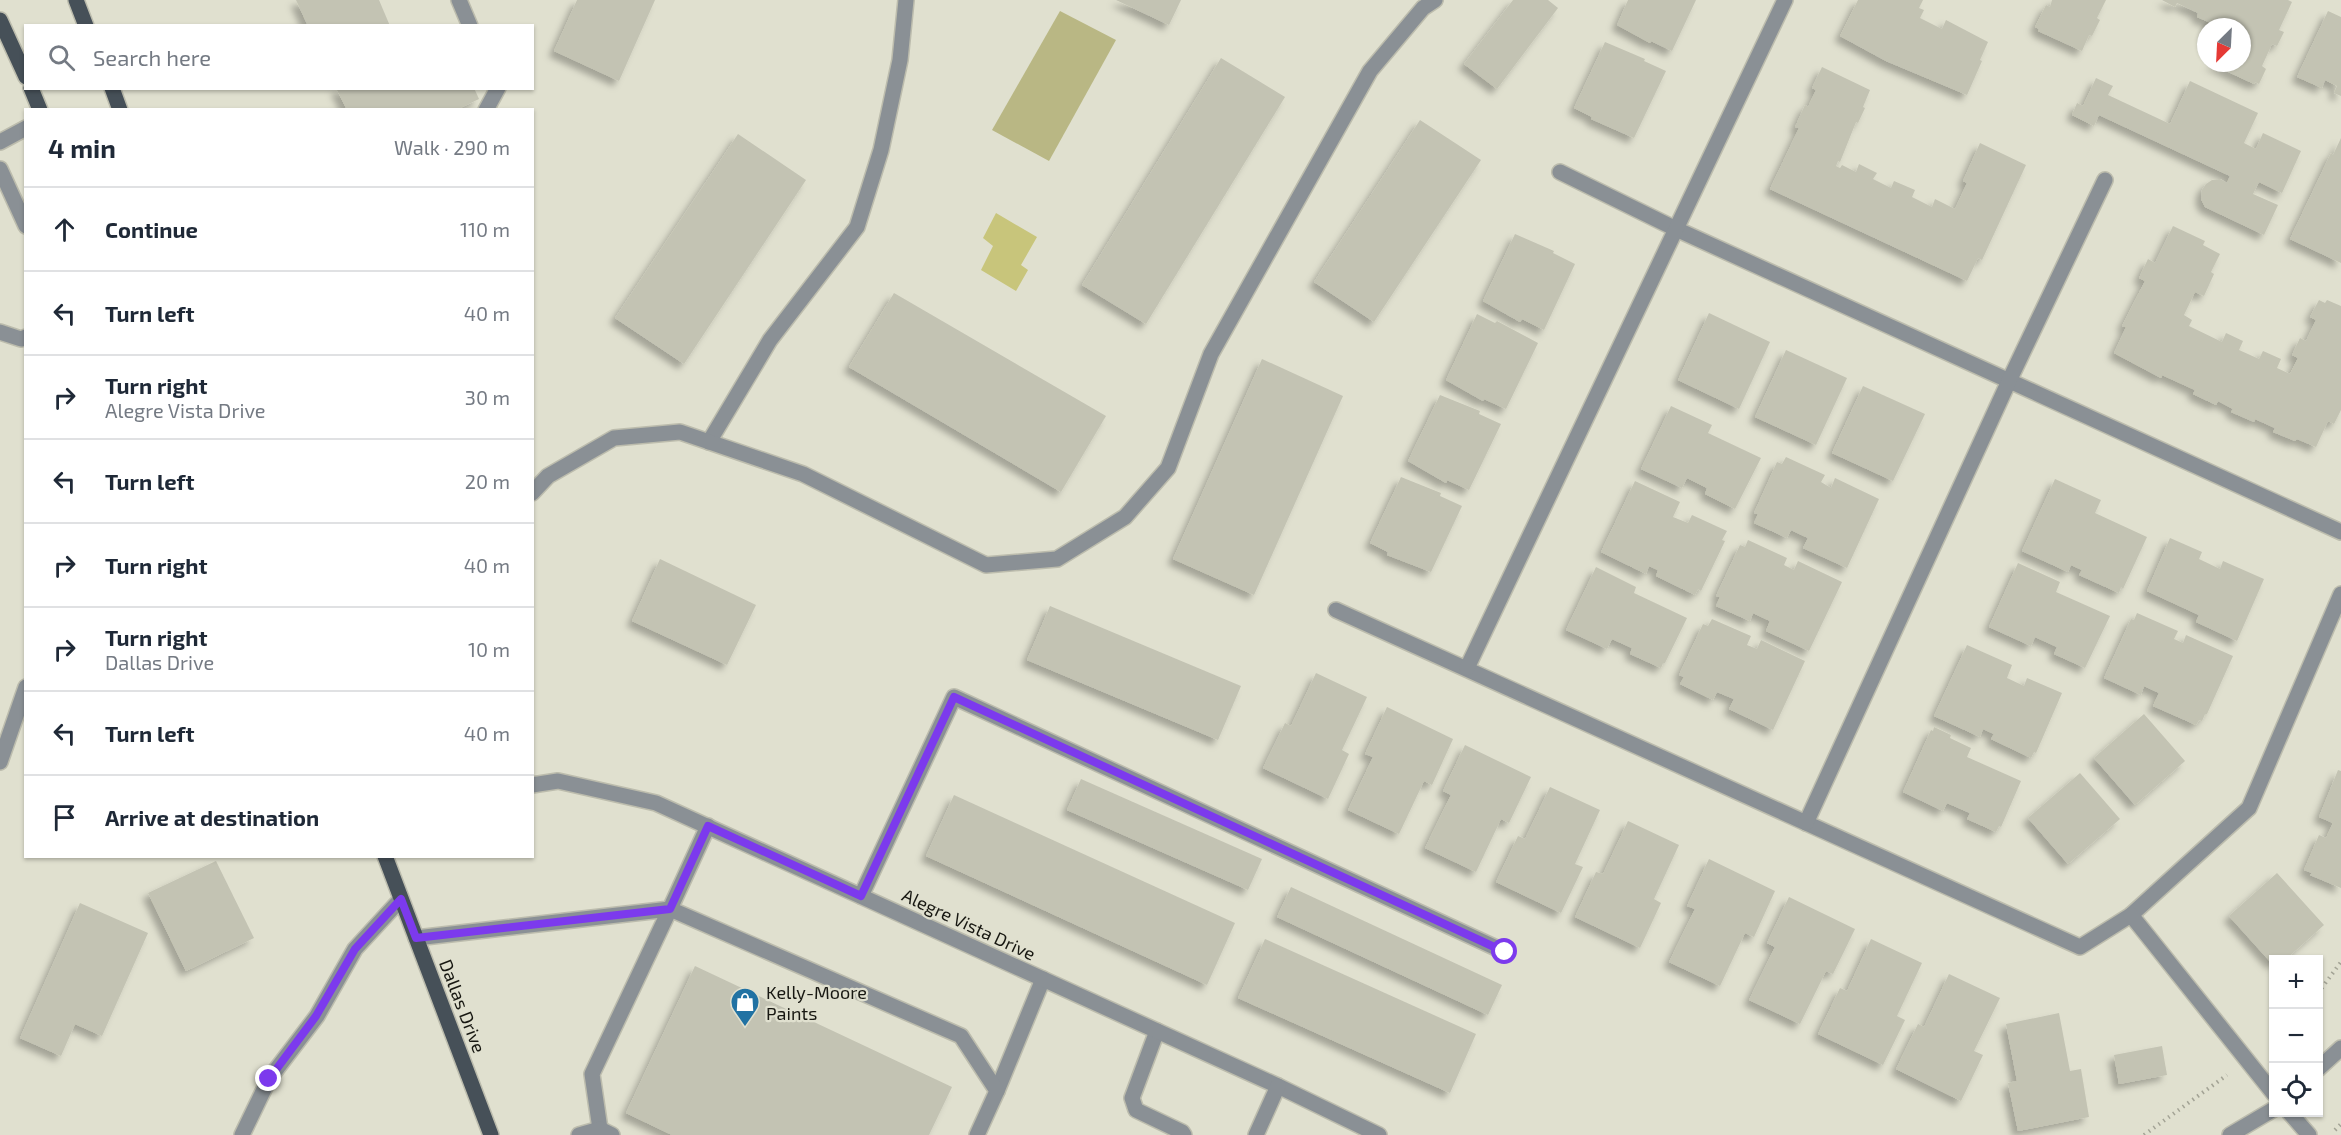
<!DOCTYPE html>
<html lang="en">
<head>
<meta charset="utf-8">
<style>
	:root { --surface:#fff; --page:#f6f6f7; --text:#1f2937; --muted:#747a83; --line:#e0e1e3 }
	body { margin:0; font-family:"Exo 2",sans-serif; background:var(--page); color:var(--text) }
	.controls { position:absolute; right:18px; bottom:18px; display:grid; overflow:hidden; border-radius:0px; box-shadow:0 2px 4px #0004 }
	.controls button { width:54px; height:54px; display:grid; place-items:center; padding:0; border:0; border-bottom:2px solid var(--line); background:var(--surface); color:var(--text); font:30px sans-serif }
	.compass { position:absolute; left:2197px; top:18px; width:54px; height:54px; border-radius:50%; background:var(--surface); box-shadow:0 2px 4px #0004; rotate:204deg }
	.stop { position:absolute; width:18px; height:18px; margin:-14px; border:4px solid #7c3aed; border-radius:50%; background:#fff }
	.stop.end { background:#7c3aed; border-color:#fff; box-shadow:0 2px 6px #0008 }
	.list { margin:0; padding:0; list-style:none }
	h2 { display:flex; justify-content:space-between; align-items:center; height:78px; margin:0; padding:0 24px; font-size:26px }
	h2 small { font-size:20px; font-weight:400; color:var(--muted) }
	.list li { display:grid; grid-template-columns:39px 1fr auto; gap:18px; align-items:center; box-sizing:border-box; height:84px; padding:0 24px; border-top:2px solid var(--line) }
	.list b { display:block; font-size:22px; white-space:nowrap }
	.list p { margin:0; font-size:20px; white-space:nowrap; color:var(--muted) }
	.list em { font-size:20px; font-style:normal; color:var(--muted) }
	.icon { flex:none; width:33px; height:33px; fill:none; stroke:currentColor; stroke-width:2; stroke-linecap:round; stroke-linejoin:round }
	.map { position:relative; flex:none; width:2341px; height:1135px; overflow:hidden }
	.search { position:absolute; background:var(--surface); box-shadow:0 2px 4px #0004; left:24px; top:24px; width:510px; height:66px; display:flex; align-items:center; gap:15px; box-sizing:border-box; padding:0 21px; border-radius:0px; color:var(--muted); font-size:22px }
	.panel { position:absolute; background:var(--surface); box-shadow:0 2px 4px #0004; left:24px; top:108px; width:510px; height:750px; border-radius:0px }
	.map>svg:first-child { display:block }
	.green { fill:#b9b784 }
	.water { fill:#c8c57b }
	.building { fill:#c3c3b3; filter:url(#shadow) }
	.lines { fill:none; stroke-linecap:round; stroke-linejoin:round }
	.service-casing { stroke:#bcbcad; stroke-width:18 }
	.minor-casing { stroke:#bcbcad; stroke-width:18 }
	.primary-casing { stroke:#bcbcad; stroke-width:18 }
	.path { stroke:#a3a395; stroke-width:4; stroke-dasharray:1.5 4.5; stroke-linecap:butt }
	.service { stroke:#8a9095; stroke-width:15 }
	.minor { stroke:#8a9095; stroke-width:15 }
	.primary { stroke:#465058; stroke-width:15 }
	.route { stroke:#7c3aed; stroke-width:8 }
	.labels { text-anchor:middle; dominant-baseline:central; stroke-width:4.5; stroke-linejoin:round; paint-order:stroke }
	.street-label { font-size:18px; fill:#171711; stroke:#e0e0cf }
	.poi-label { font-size:18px; fill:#171711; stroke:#e0e0cf; text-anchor:start }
</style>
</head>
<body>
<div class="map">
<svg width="2341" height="1135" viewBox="0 0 2341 1135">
	<defs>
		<filter id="shadow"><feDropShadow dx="-5.5" dy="5.5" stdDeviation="3" flood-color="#0004"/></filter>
	</defs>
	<rect width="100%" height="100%" fill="#e0e0cf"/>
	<!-- green -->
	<polygon class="green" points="1060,11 1116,40 1049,161 992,130"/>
	<!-- water -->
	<polygon class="water" points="996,213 1037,237 1021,265 1028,270 1016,291 981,270 993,246 983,238"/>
	<!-- building -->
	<g class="building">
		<polygon points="296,0 379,0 390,26 308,26"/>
		<polygon points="577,0 655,0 619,81 554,51"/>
		<polygon points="1116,0 1181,0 1169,25"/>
		<polygon points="1513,0 1548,0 1558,8 1497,89 1464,64"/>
		<polygon points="1628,0 1696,0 1672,51 1651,41 1650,43 1617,25"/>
		<polygon points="1858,0 1923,0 1919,8 1924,10 1920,18 1942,29 1946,20 1988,42 1980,60 1982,61 1967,95 1886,61 1840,36"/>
		<polygon points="2052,0 2106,0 2097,18 2100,20 2092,36 2089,35 2082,51 2038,31 2039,29 2035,27 2046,5 2050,7"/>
		<polygon points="2162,0 2288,0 2292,2 2279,30 2284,32 2277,46 2272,44 2262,66 2266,69 2259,84 2255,82 2254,84 2209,63 2242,63 2242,27 2223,27 2215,21 2213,24 2197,17 2198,13 2177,3 2175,7"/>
		<polygon points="2328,11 2341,17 2341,96 2334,93 2337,86 2325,80 2322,88 2297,77"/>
		<polygon points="1605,42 1645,59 1644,61 1666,71 1634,138 1591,119 1592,117 1574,108"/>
		<polygon points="1221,58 1285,97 1146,324 1082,285"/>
		<polygon points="1822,67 1870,90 1863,107 1865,108 1858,123 1856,122 1840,162 1838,161 1836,166 1840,168 1842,165 1856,172 1859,164 1877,173 1873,179 1891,188 1894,181 1915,190 1912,197 1932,207 1935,199 1955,209 1967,183 1963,181 1980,143 2026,165 1982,260 1978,258 1967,281 1770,189 1799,128 1795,127 1805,105 1808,107 1816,90 1812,88"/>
		<polygon points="2096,78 2113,86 2108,95 2170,124 2190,81 2258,113 2244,143 2256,149 2263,133 2301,151 2282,193 2259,182 2253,194 2278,205 2264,235 2205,207 2201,199 2202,190 2206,184 2212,180 2220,179 2227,183 2230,176 2099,115 2094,126 2072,115 2077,103 2083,106"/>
		<polygon points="336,88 474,88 479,99 456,110 347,110"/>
		<polygon points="1420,120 1481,160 1374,322 1314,282"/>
		<polygon points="738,134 806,180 684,364 615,318"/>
		<polygon points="2341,138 2341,263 2290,239 2331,153 2333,155"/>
		<polygon points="2173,226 2205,241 2203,245 2220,254 2211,272 2214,274 2204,296 2195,292 2184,315 2192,320 2189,326 2222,342 2226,333 2243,341 2239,350 2259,359 2263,351 2281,359 2277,368 2290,374 2298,358 2292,355 2300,338 2306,341 2316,320 2310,317 2319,300 2325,303 2327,300 2341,306 2341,410 2334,424 2328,421 2316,447 2297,439 2295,441 2273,432 2275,428 2255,419 2254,422 2231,412 2233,409 2218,401 2216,405 2193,394 2195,390 2162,375 2161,378 2114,353 2126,327 2122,326 2145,281 2139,278 2148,259 2155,263"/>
		<polygon points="1515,234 1554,251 1553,253 1575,264 1544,330 1522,319 1520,322 1483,301"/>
		<polygon points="894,293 1106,416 1061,492 849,367"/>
		<polygon points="1709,313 1770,342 1739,409 1678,380"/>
		<polygon points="1477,314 1495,323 1497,321 1538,343 1506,409 1484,399 1483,401 1446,380"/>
		<polygon points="1786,350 1847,378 1816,445 1755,417"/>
		<polygon points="1262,359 1343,396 1254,595 1173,559"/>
		<polygon points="1863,386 1925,414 1893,481 1832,453"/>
		<polygon points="1440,395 1480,411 1479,414 1501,424 1469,490 1447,480 1446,483 1408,461"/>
		<polygon points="1671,406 1712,425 1708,433 1761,458 1735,509 1705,494 1707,488 1687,478 1682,488 1641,469"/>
		<polygon points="1786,457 1825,475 1821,482 1831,488 1835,478 1879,499 1847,568 1803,548 1808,538 1791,530 1787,538 1754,523 1758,514 1754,513 1777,462 1782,464"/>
		<polygon points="1401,477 1441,493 1440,496 1462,506 1431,572 1387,555 1388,552 1370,543"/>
		<polygon points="2055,479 2101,500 2095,513 2147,537 2123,589 2121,587 2119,593 2079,575 2082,570 2071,565 2068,572 2022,551"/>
		<polygon points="1635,481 1680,502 1673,517 1688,523 1692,515 1727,531 1722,540 1725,541 1701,591 1698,589 1695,595 1656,576 1658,570 1649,566 1646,574 1601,552"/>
		<polygon points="2170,538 2202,552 2199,559 2220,569 2223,561 2264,579 2237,641 2196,622 2199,615 2147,591"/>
		<polygon points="1748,540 1787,558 1784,565 1794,570 1798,561 1842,582 1809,651 1766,631 1770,621 1753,613 1750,621 1716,606 1720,597 1716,596 1740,545 1745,547"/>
		<polygon points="660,559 756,605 727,665 632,621"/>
		<polygon points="2018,563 2060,582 2056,592 2110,616 2085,668 2054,654 2057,647 2035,637 2031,646 1989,627"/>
		<polygon points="1596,567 1636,587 1634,593 1687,618 1665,663 1663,663 1661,668 1630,654 1632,648 1612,639 1607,649 1566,630"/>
		<polygon points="1050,606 1241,686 1218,740 1027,660"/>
		<polygon points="2137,613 2178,631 2174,639 2183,643 2186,635 2233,656 2207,714 2205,714 2202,721 2199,720 2196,725 2153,706 2159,693 2144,686 2141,695 2104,678 2131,619 2134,620"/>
		<polygon points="1712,619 1751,636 1747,645 1757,649 1761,640 1805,661 1773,730 1729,709 1734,699 1717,692 1713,700 1680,684 1684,677 1679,675 1703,624 1708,626"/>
		<polygon points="1967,645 2012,665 2007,678 2024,686 2027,678 2062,693 2036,753 2034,752 2031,758 1991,739 1994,734 1983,729 1980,737 1934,716"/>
		<polygon points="1316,673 1367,697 1342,750 1349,754 1328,799 1263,768 1285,723 1291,726"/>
		<polygon points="1387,707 1453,739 1432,785 1424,781 1399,834 1348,810 1373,757 1365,754"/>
		<polygon points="2144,714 2185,761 2135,805 2094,758"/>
		<polygon points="1934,727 1951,735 1950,738 1971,748 1967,757 2021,781 2001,827 1999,826 1996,832 1967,819 1970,813 1947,803 1943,811 1903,792 1931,730 1933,731"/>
		<polygon points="1465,745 1531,777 1509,823 1501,819 1476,872 1425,848 1451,795 1443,791"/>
		<polygon points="2338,770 2341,771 2341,888 2310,875 2312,873 2304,870 2319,835 2326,838 2333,823 2319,817"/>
		<polygon points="2080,773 2120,819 2068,864 2028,818"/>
		<polygon points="1081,779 1262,859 1248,890 1067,810"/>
		<polygon points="1550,787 1600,810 1575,864 1583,867 1561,913 1496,882 1518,836 1525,839"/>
		<polygon points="954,795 1235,923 1207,985 926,856"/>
		<polygon points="1628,821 1679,845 1654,899 1661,903 1640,948 1575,917 1596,872 1603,874"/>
		<polygon points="1709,859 1775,891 1754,937 1745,933 1720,986 1669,962 1695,909 1687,906"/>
		<polygon points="216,861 254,938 186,971 148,893"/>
		<polygon points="2277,873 2324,925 2285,960 2274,960 2274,966 2229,916"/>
		<polygon points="1291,887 1502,985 1488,1015 1277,917"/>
		<polygon points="1789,897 1855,929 1833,974 1826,971 1800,1024 1749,1000 1775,947 1767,943"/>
		<polygon points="80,903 148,933 102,1036 75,1024 61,1056 20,1038"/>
		<polygon points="1265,939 1476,1034 1450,1093 1238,998"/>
		<polygon points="1871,939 1922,963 1897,1016 1905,1020 1883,1065 1818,1034 1840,988 1847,991"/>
		<polygon points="695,966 952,1087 929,1135 672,1135 626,1113"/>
		<polygon points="1949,974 2000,998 1974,1051 1983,1055 1961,1101 1896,1069 1918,1024 1924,1027"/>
		<polygon points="2059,1013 2070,1071 2081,1069 2089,1117 2018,1131 2008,1083 2017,1081 2006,1024"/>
		<polygon points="2162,1046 2167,1075 2119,1084 2114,1055"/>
	</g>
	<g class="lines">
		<!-- service casing -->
		<g class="service-casing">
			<g id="service">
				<polyline points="459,0 470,26"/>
				<polyline points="486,110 498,88"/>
				<polyline points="0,142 26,128"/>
				<polyline points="0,169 26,226"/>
				<polyline points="1560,172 1676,229 2341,532"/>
				<polyline points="0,332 21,339 26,337"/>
				<polyline points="709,442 770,340 857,227 881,150 900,60 906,0"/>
				<polyline points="532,493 548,476 614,438 680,432 803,474 986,565 1057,559 1125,517 1168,468 1211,354 1370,71 1423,8 1435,0"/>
				<polyline points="1336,610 2080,947 2131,915 2249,808 2341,594"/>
				<polyline points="1467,668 1785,0"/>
				<polyline points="0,762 26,687"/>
				<polyline points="1806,823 2009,381 2105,180"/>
				<polyline points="861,896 954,697 1505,952"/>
				<polyline points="2131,915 2274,1094"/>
				<polyline points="416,938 670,909 708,826"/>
				<polyline points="1157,1031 1132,1098 1136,1110 1182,1132 1184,1135"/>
				<polyline points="997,1091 1043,979"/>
				<polyline points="2289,1112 2309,1135"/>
				<polyline points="600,1129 592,1074 670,909 961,1036 997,1091 977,1135"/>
				<polyline points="242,1135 269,1079 317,1016 355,949 401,899"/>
				<polyline points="579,1135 600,1129 612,1135"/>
			</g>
		</g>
		<!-- minor casing -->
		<g class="minor-casing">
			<g id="minor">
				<polyline points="532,785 558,781 656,803 1278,1086 1379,1135"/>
				<polyline points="2318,1069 2341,1048"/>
				<polyline points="1256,1135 1278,1086"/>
				<polyline points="2230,1135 2274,1109"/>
			</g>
		</g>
		<!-- primary casing -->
		<g class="primary-casing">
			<g id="primary">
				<polyline points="76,0 86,26"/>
				<polyline points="0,20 26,77"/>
				<polyline points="31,88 40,110"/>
				<polyline points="112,88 120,110"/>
				<polyline points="385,856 491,1135"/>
			</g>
		</g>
		<!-- path -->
		<g class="path">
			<polyline points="2318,993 2341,962"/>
			<polyline points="2335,1130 2341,1124"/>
			<polyline points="2144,1135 2227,1075"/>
		</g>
		<!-- service -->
		<use href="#service" class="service"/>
		<!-- minor -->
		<use href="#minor" class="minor"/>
		<!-- primary -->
		<use href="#primary" class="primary"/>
	</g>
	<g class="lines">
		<!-- route -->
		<polyline class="route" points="269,1079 316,1016 355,949 401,899 416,938 670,909 708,826 861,896 954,697 1505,952"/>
	</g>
	<!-- icons -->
	<defs>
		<g id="shop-pin" transform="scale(1.5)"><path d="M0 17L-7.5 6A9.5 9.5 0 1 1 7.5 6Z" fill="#2172a3" stroke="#e0e0cf"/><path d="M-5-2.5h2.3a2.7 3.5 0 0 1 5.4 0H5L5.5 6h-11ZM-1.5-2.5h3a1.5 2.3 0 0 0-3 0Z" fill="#fff"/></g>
	</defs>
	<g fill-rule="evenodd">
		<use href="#shop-pin" x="745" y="1002"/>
	</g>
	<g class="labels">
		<!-- street labels -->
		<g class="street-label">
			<text transform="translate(969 924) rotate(25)">Alegre Vista Drive</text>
			<text transform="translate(463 1006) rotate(69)">Dallas Drive</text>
		</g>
		<!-- poi labels -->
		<g class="poi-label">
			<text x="766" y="992">Kelly-Moore<tspan x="766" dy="21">Paints</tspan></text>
		</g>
	</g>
</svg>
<div class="controls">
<button>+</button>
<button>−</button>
<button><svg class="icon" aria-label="locate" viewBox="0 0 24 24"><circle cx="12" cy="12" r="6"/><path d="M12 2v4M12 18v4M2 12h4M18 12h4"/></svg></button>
</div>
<svg class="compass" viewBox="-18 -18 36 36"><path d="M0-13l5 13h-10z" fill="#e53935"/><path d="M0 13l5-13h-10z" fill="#747a83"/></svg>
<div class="stop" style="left:1505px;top:952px"></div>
<div class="stop end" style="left:269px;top:1079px"></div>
<div class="search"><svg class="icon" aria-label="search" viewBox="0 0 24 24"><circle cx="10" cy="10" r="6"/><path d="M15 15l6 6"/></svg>Search here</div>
<section class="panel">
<h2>4 min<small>Walk · 290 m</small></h2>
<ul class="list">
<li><svg class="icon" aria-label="ahead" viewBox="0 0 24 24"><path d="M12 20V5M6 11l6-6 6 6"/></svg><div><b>Continue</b></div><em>110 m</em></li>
<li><svg class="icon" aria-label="left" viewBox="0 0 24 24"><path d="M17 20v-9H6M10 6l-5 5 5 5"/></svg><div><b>Turn left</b></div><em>40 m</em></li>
<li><svg class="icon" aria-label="right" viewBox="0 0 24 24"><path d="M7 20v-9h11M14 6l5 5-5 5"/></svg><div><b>Turn right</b><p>Alegre Vista Drive</p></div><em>30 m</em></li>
<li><svg class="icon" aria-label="left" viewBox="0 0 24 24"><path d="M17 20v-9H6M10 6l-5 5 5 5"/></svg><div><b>Turn left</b></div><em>20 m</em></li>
<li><svg class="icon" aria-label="right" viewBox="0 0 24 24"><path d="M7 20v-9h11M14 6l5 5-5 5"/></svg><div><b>Turn right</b></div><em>40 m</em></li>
<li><svg class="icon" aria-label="right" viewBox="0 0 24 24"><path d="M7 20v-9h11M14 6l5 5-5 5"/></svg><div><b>Turn right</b><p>Dallas Drive</p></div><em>10 m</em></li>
<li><svg class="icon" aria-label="left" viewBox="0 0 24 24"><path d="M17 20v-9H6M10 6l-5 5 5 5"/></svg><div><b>Turn left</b></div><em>40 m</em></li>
<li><svg class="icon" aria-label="arrive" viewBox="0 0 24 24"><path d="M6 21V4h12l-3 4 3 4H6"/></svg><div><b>Arrive at destination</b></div></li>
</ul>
</section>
</div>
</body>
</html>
